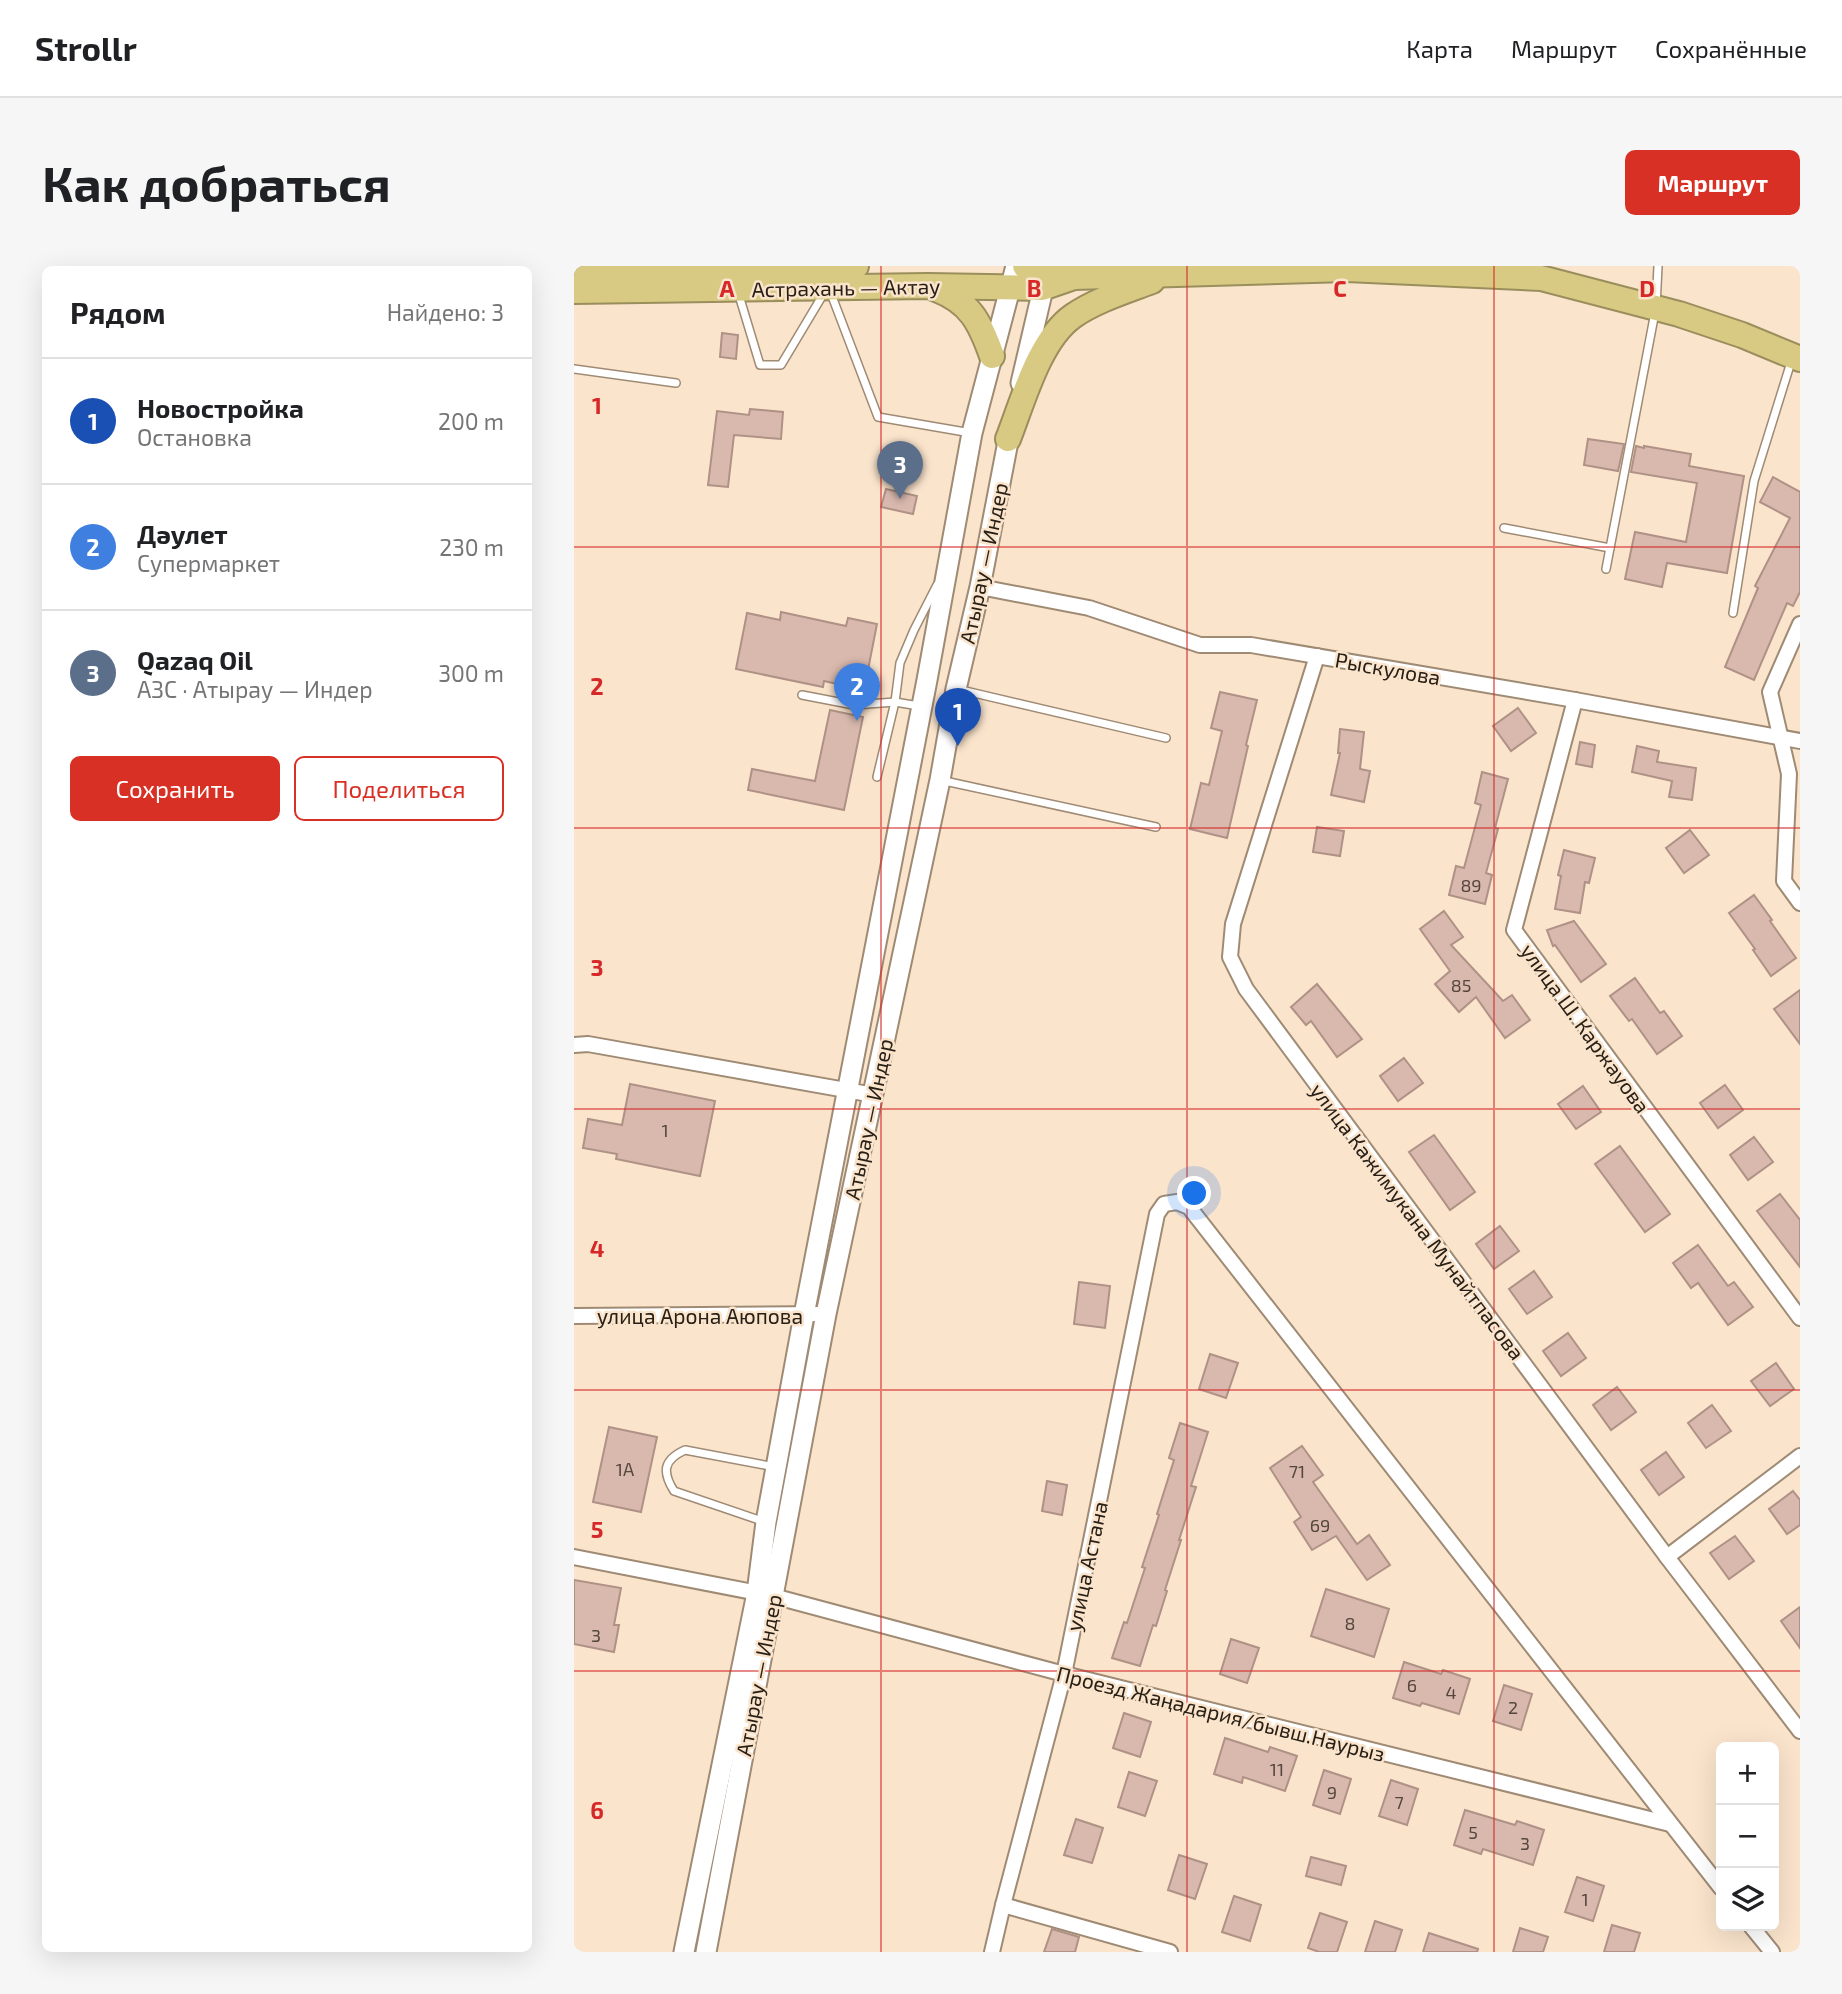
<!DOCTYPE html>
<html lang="ru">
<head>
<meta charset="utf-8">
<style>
	:root { --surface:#fff; --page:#f6f6f6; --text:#202124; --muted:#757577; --line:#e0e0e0; --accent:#d93025 }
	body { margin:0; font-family:"Exo 2",sans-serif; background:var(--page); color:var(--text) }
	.controls { position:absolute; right:21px; bottom:21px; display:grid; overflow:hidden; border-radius:10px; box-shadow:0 7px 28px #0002 }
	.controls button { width:63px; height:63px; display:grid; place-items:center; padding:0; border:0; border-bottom:2px solid var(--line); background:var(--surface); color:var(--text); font:35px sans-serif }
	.you { position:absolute; left:621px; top:928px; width:24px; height:24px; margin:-18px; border:5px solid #fff; border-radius:50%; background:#1a73e8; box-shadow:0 0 0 10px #1a73e833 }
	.badge { display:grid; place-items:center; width:46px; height:46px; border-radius:50%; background:var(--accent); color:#fff; font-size:23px; font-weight:700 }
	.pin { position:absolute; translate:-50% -58px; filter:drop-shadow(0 2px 4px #0008) }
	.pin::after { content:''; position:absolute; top:37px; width:24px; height:21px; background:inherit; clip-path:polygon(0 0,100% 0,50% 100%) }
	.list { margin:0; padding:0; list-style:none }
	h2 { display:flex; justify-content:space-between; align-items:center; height:91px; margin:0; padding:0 28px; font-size:30px }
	h2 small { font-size:23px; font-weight:400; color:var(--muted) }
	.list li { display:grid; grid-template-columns:46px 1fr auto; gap:21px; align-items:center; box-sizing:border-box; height:126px; padding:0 28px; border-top:2px solid var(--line) }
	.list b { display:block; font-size:26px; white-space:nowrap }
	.list p { margin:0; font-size:23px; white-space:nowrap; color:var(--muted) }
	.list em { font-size:23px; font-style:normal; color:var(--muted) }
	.actions { display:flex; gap:14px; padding:21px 28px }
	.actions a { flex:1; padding:16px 0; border:2px solid var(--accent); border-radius:10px; text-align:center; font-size:24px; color:var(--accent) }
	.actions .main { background:var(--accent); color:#fff }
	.icon { flex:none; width:38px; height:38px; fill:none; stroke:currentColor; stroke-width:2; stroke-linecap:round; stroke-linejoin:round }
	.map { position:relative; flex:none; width:1226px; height:1686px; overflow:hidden; border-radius:10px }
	header { display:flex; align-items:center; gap:42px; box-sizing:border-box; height:98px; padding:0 35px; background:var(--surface); border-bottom:2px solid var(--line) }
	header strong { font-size:33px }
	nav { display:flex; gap:38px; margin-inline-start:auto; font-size:24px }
	.intro { display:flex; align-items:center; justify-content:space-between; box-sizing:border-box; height:168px; padding:0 42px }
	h1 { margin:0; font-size:49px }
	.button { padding:18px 32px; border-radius:10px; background:var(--accent); color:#fff; font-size:24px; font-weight:700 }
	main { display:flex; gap:42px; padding:0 42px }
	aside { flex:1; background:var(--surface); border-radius:10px; box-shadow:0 7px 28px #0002 }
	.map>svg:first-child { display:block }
	.building { fill:#d9b9ae; stroke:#af9186; stroke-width:2 }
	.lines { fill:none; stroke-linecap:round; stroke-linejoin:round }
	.lane-casing { stroke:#9f8a74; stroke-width:10 }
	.street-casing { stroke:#9f8a74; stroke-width:18 }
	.secondary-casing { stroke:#9f8a74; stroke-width:23 }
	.highway-casing { stroke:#9a8e5d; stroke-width:28 }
	.lane { stroke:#fff; stroke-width:7 }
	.street { stroke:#fff; stroke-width:14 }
	.secondary { stroke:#fff; stroke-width:19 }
	.highway { stroke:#d8ca83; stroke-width:24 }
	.grid { fill:none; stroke:#d62828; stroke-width:2; stroke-opacity:0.55 }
	.labels { text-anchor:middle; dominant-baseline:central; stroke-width:5; stroke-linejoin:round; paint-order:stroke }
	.number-label { font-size:18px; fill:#54463d }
	.street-label { font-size:21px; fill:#282017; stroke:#fae4cc }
	.grid-label { font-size:23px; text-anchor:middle; font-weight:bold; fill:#d62828; stroke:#fae4cc; stroke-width:5; stroke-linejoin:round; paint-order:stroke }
</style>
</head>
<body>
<header>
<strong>Strollr</strong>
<nav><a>Карта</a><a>Маршрут</a><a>Сохранённые</a></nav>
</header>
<div class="intro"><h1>Как добраться</h1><a class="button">Маршрут</a></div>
<main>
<aside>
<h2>Рядом<small>Найдено: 3</small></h2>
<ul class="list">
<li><span class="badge" style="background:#1a4fb4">1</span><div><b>Новостройка</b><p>Остановка</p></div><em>200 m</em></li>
<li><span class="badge" style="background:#3f7fe0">2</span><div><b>Дәулет</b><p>Супермаркет</p></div><em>230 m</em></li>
<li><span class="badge" style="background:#5c6f8a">3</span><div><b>Qazaq Oil</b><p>АЗС · Атырау — Индер</p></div><em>300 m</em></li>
</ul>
<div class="actions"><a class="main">Сохранить</a><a>Поделиться</a></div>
</aside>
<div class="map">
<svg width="1226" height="1686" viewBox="0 0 1226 1686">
	<rect width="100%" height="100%" fill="#fae4cc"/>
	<!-- building -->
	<g class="building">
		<polygon points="148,67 164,69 162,93 146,91"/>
		<polygon points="176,143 209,146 207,173 160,169 154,221 134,219 143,145 175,149"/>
		<polygon points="1014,173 1050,178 1044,205 1010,199"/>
		<polygon points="1062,180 1070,182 1070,180 1117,188 1115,200 1170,210 1153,307 1093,297 1088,321 1051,313 1061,266 1112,276 1123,217 1057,206"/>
		<polygon points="1199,211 1226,226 1226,326 1219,340 1213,337 1180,414 1151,401 1184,322 1181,320 1216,252 1186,236"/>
		<polygon points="312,223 343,230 339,248 307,241"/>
		<polygon points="207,346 272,360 274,352 303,358 290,424 250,415 249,421 162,403 173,347 206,354"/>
		<polygon points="646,426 683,434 672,479 674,480 653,572 616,563 627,517 635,519 648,465 637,462"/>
		<polygon points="944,442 962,467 937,485 919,460"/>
		<polygon points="256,444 289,451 270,544 174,524 178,503 241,515"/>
		<polygon points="766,463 790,466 786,503 796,505 790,536 757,529 766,487 764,487"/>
		<polygon points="1006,476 1021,479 1018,501 1002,498"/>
		<polygon points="1063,480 1085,485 1083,496 1122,502 1118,534 1095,531 1098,515 1058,506"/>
		<polygon points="908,506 934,513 921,562 924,563 912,607 918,609 911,638 875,629 882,600 890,602 907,539 901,537"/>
		<polygon points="743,561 770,565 766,590 739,586"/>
		<polygon points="1116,564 1135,589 1110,607 1092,582"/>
		<polygon points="990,584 1021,592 1015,617 1011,616 1006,647 981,643 987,610 984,609"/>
		<polygon points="1180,629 1198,654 1196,655 1222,692 1197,710 1179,684 1181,683 1155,647"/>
		<polygon points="870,645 889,671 877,679 929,735 938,729 956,754 931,772 902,731 885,746 861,718 876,705 846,663"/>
		<polygon points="1000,655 1032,698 1007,716 981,679 979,680 973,664"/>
		<polygon points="1061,712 1086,747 1090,745 1108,770 1083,788 1058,753 1055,755 1036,730"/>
		<polygon points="743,718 788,773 763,791 737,755 732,759 717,741"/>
		<polygon points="1226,724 1226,778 1200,743"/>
		<polygon points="830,792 849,817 824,835 806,810"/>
		<polygon points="56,818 141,835 126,910 42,893 43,888 9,882 14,853 48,859"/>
		<polygon points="1151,819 1169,844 1144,862 1126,837"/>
		<polygon points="1009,820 1027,846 1002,863 984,838"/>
		<polygon points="860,869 901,926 876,944 835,886"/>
		<polygon points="1180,871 1199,896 1174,914 1156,889"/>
		<polygon points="1046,880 1096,948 1071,966 1021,898"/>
		<polygon points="1206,928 1226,954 1226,1001 1183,945"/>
		<polygon points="926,960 945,985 920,1003 902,978"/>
		<polygon points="1124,979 1154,1020 1160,1016 1179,1041 1154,1059 1124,1017 1117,1022 1099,997"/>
		<polygon points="960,1005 978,1031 953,1048 935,1023"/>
		<polygon points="505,1016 536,1020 531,1062 500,1058"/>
		<polygon points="994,1067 1012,1092 987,1110 969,1085"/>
		<polygon points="636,1088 664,1097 652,1132 625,1123"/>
		<polygon points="1202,1097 1220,1123 1196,1140 1177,1115"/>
		<polygon points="1043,1121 1062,1146 1037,1164 1019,1139"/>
		<polygon points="1138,1139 1157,1165 1132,1182 1114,1157"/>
		<polygon points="606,1157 634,1166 617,1220 622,1221 605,1274 607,1274 591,1324 593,1325 582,1360 579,1359 566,1400 538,1392 550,1356 553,1357 571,1302 568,1301 585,1249 583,1248 600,1194 595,1192"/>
		<polygon points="35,1161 83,1171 67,1246 19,1236"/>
		<polygon points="728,1180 749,1209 739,1216 783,1278 795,1269 816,1299 793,1314 762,1270 738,1284 720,1256 727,1251 696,1202"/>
		<polygon points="1092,1186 1110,1211 1085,1229 1067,1204"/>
		<polygon points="473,1215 493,1219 488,1249 468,1245"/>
		<polygon points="1219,1225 1226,1234 1226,1259 1213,1268 1195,1243"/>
		<polygon points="1161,1270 1180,1295 1155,1313 1136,1287"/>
		<polygon points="0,1314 47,1322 40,1359 45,1359 40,1386 0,1378"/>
		<polygon points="752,1323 815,1343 800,1391 737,1370"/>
		<polygon points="1226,1341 1226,1382 1207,1355"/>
		<polygon points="657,1373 685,1382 673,1417 646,1408"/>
		<polygon points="830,1396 867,1408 869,1404 896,1413 885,1448 848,1437 846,1440 819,1432"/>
		<polygon points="930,1419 958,1428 947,1464 919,1455"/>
		<polygon points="550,1447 577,1456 566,1491 539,1482"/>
		<polygon points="651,1472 694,1486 696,1481 723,1490 711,1525 669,1511 668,1517 640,1508"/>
		<polygon points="750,1504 777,1513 766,1548 739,1539"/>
		<polygon points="555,1506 583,1515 571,1550 544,1541"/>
		<polygon points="817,1514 844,1523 833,1559 805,1550"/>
		<polygon points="891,1544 941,1559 943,1555 970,1564 959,1599 909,1583 907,1588 880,1579"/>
		<polygon points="502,1553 529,1562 518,1597 490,1589"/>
		<polygon points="605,1589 633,1598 621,1633 594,1624"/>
		<polygon points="737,1591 772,1600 767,1619 732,1610"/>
		<polygon points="1003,1611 1030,1620 1019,1655 991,1646"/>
		<polygon points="660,1630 687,1639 676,1675 648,1666"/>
		<polygon points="746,1647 773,1656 763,1686 745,1686 734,1682"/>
		<polygon points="801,1655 828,1664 821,1686 791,1686"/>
		<polygon points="1038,1659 1066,1667 1060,1686 1030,1686"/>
		<polygon points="946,1662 974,1671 969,1686 939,1686"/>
		<polygon points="478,1663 505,1671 501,1686 470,1686"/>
		<polygon points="855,1667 904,1683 903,1686 849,1686"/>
	</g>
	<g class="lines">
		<!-- lane casing -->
		<g class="lane-casing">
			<g id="lane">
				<polyline points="256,25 304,151 397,167"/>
				<polyline points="164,26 186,99 207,99 250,27"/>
				<polyline points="0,103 102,117"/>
				<polyline points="930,262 1036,282"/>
				<polyline points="1032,303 1082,41 1084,0"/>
				<polyline points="1159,347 1180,215 1217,96"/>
				<polyline points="383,423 592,472"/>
				<polyline points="228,429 280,439 321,436 345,440"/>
				<polyline points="303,511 321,436 326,397 340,364 363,319"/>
				<polyline points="366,514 582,561"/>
				<path d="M191,1256L100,1225C88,1206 89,1194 111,1184L201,1201"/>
			</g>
		</g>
		<!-- street casing -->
		<g class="street-casing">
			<g id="street">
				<polyline points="406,321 515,342 626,379 677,379 1001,434 1226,475"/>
				<polyline points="1226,358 1196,426 1215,508 1210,615 1226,637"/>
				<polyline points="743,390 659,658 656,691 672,723 1093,1291 1226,1465"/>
				<polyline points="1001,434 940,664 1226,1052"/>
				<polyline points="0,779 14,778 300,829"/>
				<polyline points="0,1050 252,1048"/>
				<polyline points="0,1291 199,1330 490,1408 1096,1558"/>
				<polyline points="1093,1291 1226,1190"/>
				<polyline points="429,1639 596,1686"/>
				<polyline points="1177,1660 1198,1686"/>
				<polyline points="418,1686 429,1639 490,1408 583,948 590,938 603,936 615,941 1147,1622"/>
			</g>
		</g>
		<!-- secondary casing -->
		<g class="secondary-casing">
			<g id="secondary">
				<polyline points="447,117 472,10"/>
				<polyline points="110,1686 183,1327 192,1256 230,1049 353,414 398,167 442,0"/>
				<polyline points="132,1686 252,1048 366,514 382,423 406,321 437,160"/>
			</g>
		</g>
		<!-- highway casing -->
		<g class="highway-casing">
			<g id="highway">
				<polyline points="451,0 474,2 500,11"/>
				<polyline points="0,2 282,0"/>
				<path d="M362,23C396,36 406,56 418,90"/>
				<polyline points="0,25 354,20 468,22 500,11 773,3 967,12 1105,48 1168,69 1226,93"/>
				<path d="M434,173C449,135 465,74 499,50C522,34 552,25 578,15"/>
			</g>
		</g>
		<!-- lane -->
		<use href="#lane" class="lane"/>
		<!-- street -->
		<use href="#street" class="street"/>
		<!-- secondary -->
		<use href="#secondary" class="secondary"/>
		<!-- highway -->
		<use href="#highway" class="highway"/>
	</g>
	<!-- grid -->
	<path class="grid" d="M307,0V1686M613,0V1686M920,0V1686M0,281H1226M0,562H1226M0,843H1226M0,1124H1226M0,1405H1226"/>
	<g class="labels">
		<!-- number labels -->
		<g class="number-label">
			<text x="897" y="619">89</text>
			<text x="887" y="719">85</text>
			<text x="91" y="864">1</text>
			<text x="51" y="1203">1А</text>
			<text x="723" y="1205">71</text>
			<text x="746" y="1259">69</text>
			<text x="776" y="1357">8</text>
			<text x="22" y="1369">3</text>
			<text x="838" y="1419">6</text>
			<text x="877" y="1426">4</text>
			<text x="939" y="1441">2</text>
			<text x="703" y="1503">11</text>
			<text x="758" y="1526">9</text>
			<text x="825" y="1536">7</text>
			<text x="899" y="1566">5</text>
			<text x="951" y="1577">3</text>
			<text x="1011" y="1633">1</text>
		</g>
		<!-- street labels -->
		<g class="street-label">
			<text transform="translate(272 21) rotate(-1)">Астрахань — Актау</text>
			<text transform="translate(409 297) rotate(-78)">Атырау — Индер</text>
			<text transform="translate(814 402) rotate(10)">Рыскулова</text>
			<text transform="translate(1012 762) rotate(54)">улица Ш. Каржауова</text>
			<text transform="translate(294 853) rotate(-78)">Атырау — Индер</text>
			<text transform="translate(844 955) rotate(53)">улица Кажимукана Мунайтпасова</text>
			<text x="126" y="1049">улица Арона Аюпова</text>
			<text transform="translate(512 1300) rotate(-78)">улица Астана</text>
			<text transform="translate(184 1409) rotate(-79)">Атырау — Индер</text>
			<text transform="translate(647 1447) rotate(14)">Проезд Жаңадария/бывш.Наурыз</text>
		</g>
	</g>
	<g class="grid-label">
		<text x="153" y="31">A</text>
		<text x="460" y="31">B</text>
		<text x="766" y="31">C</text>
		<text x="1073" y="31">D</text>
		<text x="23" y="148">1</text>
		<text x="23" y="429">2</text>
		<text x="23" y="710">3</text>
		<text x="23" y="991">4</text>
		<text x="23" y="1272">5</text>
		<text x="23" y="1553">6</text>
	</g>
</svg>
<div class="controls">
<button>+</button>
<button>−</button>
<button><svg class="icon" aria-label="layers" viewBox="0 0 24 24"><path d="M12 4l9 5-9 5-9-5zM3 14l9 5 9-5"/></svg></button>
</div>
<div class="you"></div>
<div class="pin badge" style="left:384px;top:480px;background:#1a4fb4">1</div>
<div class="pin badge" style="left:283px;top:455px;background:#3f7fe0">2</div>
<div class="pin badge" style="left:326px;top:233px;background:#5c6f8a">3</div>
</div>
</main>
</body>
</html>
